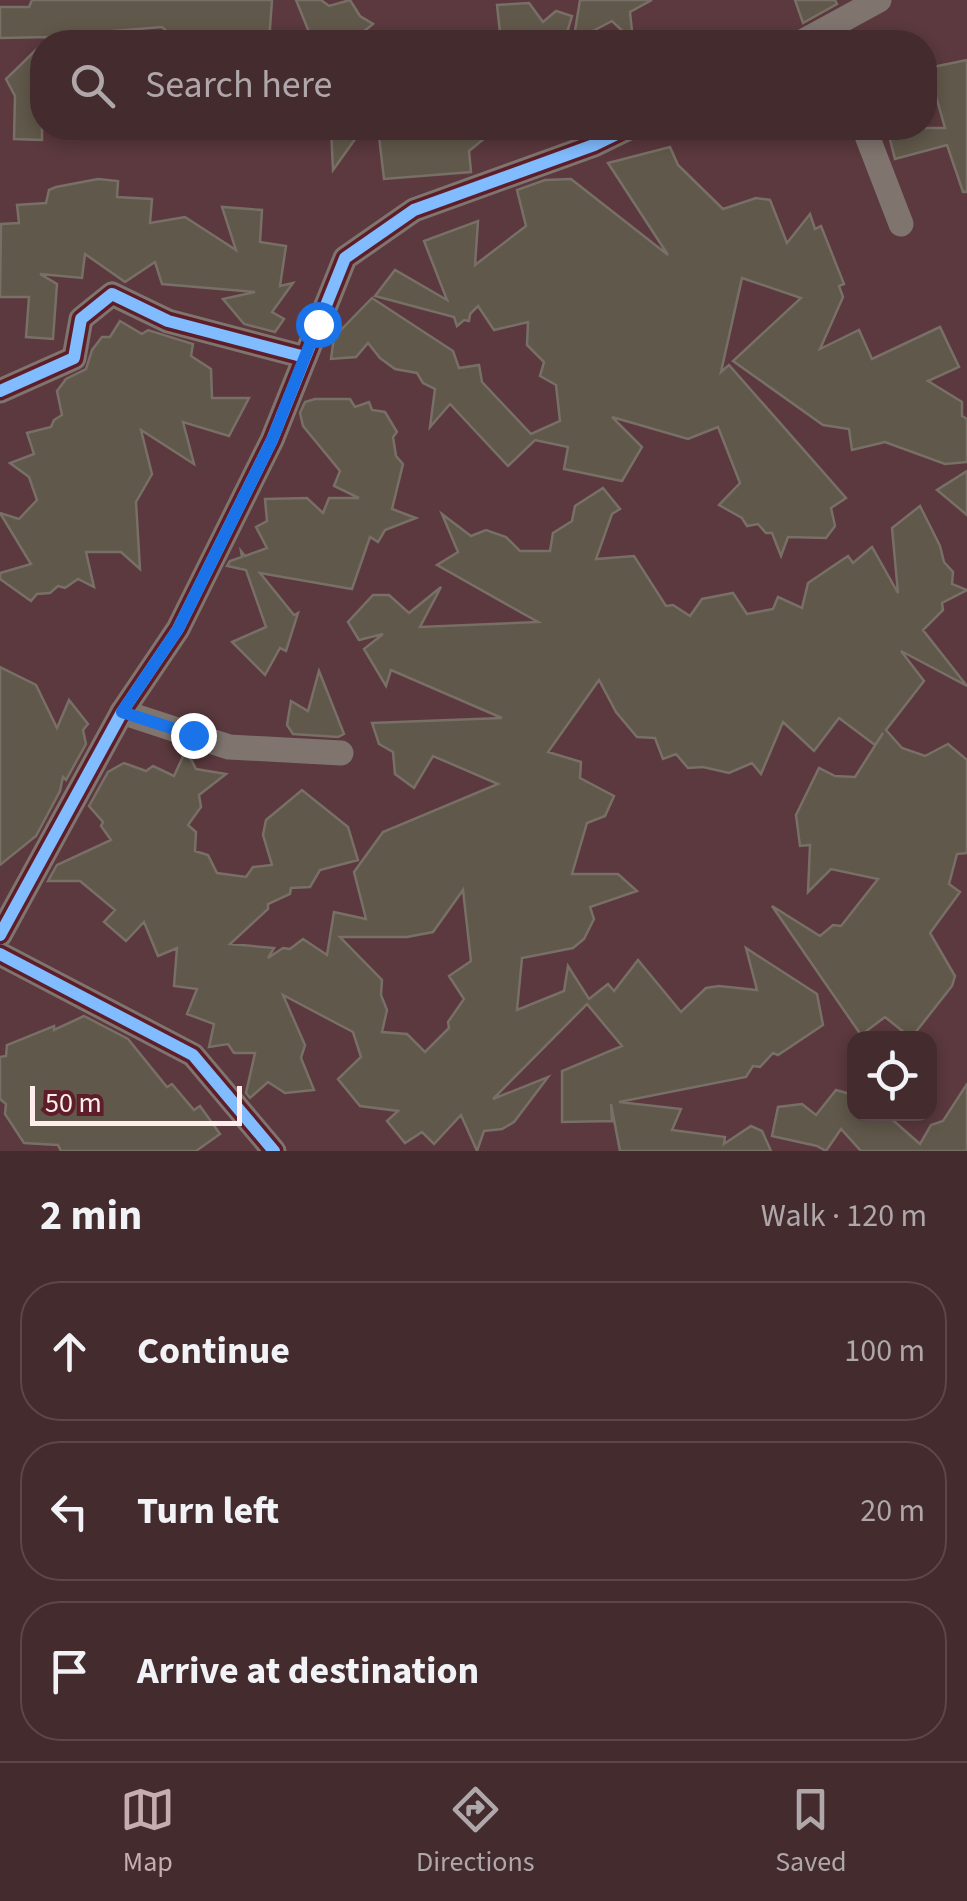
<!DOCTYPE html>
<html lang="en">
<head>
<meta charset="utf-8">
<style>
	:root { --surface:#442b2e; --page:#4e373a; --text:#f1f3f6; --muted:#afa7aa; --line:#5c474a; --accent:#c6aeb0 }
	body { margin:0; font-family:"Source Sans 3",sans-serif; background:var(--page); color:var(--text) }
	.controls { position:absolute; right:30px; bottom:30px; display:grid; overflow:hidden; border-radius:20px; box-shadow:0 5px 15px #0003 }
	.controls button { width:90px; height:90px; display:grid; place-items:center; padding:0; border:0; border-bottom:2px solid var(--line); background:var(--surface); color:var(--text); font:50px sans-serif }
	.scale { position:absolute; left:30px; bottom:25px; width:212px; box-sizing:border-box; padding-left:10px; border:5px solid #ffedee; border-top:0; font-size:28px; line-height:35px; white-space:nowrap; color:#ffedee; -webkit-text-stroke:8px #5e1e29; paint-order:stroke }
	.stop { position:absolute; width:30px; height:30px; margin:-22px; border:8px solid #1a73e8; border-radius:50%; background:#fff }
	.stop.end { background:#1a73e8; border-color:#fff; box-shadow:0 2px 10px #0008 }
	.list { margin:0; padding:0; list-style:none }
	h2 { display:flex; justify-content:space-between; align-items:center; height:130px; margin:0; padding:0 40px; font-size:42px }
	h2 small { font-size:32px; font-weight:400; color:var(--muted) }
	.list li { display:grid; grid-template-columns:65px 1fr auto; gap:30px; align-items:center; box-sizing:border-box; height:140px; margin:0 20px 20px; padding:0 20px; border:2px solid var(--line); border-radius:40px }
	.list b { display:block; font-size:38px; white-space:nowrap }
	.list em { font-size:32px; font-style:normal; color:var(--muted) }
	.icon { flex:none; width:55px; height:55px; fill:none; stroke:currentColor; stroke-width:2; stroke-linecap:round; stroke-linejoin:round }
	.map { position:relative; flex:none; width:967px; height:1151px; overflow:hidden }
	.search { position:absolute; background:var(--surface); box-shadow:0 5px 15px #0003; left:30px; right:30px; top:30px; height:110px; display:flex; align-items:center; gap:25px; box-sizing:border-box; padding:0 35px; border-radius:40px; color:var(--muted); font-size:38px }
	.sheet { height:610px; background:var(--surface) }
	nav { display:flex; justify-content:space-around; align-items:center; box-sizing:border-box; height:140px; border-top:2px solid var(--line); background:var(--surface); font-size:28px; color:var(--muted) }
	nav a { display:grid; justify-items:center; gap:5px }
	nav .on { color:var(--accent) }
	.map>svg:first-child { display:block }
	.building { fill:#60584a; stroke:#786f66; stroke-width:2.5; fill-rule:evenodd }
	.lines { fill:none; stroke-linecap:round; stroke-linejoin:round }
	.minor { stroke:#7f746e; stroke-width:25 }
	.cycleway-casing { stroke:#5e1e29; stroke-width:19 }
	.cycleway { stroke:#80bcff; stroke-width:12 }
	.route { stroke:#1a73e8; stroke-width:12 }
</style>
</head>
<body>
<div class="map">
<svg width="967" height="1151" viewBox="0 0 967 1151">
	<rect width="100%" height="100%" fill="#5b393e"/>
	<!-- building -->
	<g class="building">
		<polygon points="32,0 272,0 269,42 179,42 162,27 114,31 112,42 44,42 49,37 0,38 0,7 29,7"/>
		<polygon points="296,0 321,0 329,6 350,0 360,16 373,24 351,42 338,42 309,32"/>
		<polygon points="580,0 652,0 630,12 633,41 612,21 589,33 575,31"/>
		<polygon points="795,0 835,0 837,4 803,23"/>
		<polygon points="529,3 543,22 556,11 572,16 565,39 501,42 497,5"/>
		<polygon points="42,44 42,140 14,139 15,96 6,79"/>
		<polygon points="967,60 967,192 963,192 947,145 895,159 887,128 945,128 928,68"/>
		<polygon points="331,128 363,128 333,170"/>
		<polygon points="378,128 497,128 469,151 471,172 384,179"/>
		<polygon points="670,147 678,165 723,209 756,198 770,200 787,243 810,214 815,229 821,226 844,284 839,286 843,297 820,349 859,330 872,359 940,327 959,367 928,381 962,402 962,416 967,419 967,462 945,464 885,442 852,450 849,429 823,425 733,361 801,298 742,278 721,372 729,365 846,498 831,508 835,526 826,538 788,537 781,556 772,533 766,533 758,524 747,526 742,518 719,505 740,483 718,427 688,439 612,417 642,447 622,481 564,469 568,447 535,440 508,466 450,404 430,427 435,389 423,383 417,373 395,369 380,358 368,343 356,357 331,359 334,337 372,298 453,351 459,368 479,365 482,382 531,434 560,421 556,385 540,376 544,362 527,345 528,322 494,330 478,306 470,314 469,321 464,320 457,326 454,317 375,296 395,270 447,300 424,241 478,221 475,265 526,226 517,190 545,180 571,179 668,255 608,163"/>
		<polygon points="98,179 118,181 117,197 152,199 150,223 185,217 236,250 222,207 262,210 260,242 286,246 280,286 293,283 272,312 284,319 275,332 244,324 223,299 255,292 162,284 155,262 125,282 85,254 82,278 40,274 57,284 53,339 26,337 29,297 0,297 1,224 19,223 17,205 46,203 49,190 56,187"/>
		<polygon points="120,321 142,334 148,330 193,344 191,356 211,369 212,398 249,398 229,436 183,422 194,464 141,430 152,474 136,502 140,569 121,552 86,552 94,587 78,579 65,588 58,586 50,593 37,594 31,601 0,579 0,573 31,564 0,513 19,519 37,500 29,477 10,463 34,454 27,433 51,427 54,420 62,415 57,391 66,379 86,369 92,350 102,337 110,337"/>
		<polygon points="315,399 350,399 355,407 369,402 372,410 385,412 397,432 393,437 396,456 403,464 392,509 416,518 385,530 378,542 370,537 352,589 260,573 294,615 298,613 286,651 280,648 265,675 232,642 266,627 246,570 227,566 230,561 242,557 241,551 245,556 267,548 256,527 267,521 265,499 307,498 323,513 329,498 359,498 334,486 340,471 303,426 300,413 305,402"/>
		<polygon points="967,471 967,515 937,490"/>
		<path d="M603,488L620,509L612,514L596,559L634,556L666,606L673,605L690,616L702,599L733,593L747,614L773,609L778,597L802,608L808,583L848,556L853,563L872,547L898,593L892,528L920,506L940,546L944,562L953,572L952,584L967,590L942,603L943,610L923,630L967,686L901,651L924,681L886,730L902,748L925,756L948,744L967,760V853L957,854L949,884L960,892L930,933L955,976L952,986L911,1038L885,1017L861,1035L772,906L820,936L833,925L841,926L878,879L831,869L808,892L810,845L800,846L796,815L819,768L835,776L855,777L883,733L875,745L839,718L814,751L783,722L761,774L752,763L729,773L703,767L688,768L676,754L663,759L655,738L637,737L616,712L599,680L548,752L581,762L580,778L614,796L605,816L587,823L572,874H618L637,891L590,907L594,919L584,939L573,948L522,958L517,1010L564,991L568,966L589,999L608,984L614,991L638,960L681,1012L706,988L719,986L757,990L746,948L817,994L823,1025L778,1055L773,1053L760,1067L753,1066L746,1077L619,1102L681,1109L672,1130L725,1137L724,1144L751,1126L762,1131L771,1151H620L611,1104L612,1121L562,1122V1071L622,1046L587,1004L493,1099L548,1077L514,1122L502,1129L484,1131L477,1151L461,1115L434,1144L422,1132L405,1143L387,1121L398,1111L360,1106L338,1079L361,1057L353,1032L283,995L305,1045L301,1058L314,1090L285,1093L268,1082L250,1098L246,1093L255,1053H234L228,1044L209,1047L214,1024L187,1014L197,989L174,986L177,948L158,956L144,922L126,941L104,922L115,910L80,881H48L57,865L111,840L101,826L103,822L89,806L108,772L124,763L146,771L153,766L174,776L186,750L196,769L226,774L199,795L201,807L188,825L196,832L195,851L208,855L217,873L246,877L253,867L272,865L263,835L266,820L302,790L348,827L358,860L320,870L310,887L291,888L290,894L268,904V909L230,944L274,948L268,958L283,948L290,949L303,939L327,955L334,912L366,919L354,872L383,832L498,784L433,756L414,788L395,774L393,752L379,744L372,723L502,718L391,670L386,686L364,649L383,634L359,640L348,622L373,595H389L409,613L441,587L420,627L538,622L437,565L458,552L442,514L471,536L486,530L506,537L520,551H550L553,533L572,521L575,506ZM463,890L471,961L449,976L464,999L448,1022L449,1028L425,1052L407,1034L382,1032L387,1010L381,995L382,980L340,937H407L433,932Z"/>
		<polygon points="0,667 36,685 57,728 69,700 88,724 83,730 86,744 66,780 63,777 60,791 36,836 0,865"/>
		<polygon points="319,671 344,734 338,737 293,734 287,725 291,701 308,711"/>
		<polygon points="84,1016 128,1039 167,1087 172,1084 194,1110 200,1106 220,1134 196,1151 61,1151 58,1145 24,1143 5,1114 6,1104 0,1099 0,1057 6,1056 7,1045 54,1026 54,1030"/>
		<polygon points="967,1084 967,1151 861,1151 841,1129 826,1151 817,1146 772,1136 778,1107 802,1104 816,1115 836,1090 854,1095 854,1114 886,1114 920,1144 931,1125 943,1121"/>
	</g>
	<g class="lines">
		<!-- minor -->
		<g class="minor">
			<polyline points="802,42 879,0"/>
			<polyline points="864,128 901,224"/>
			<polyline points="0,391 74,358 81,319 112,294 168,321 305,357"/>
			<polyline points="122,712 229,747 341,753"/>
			<polyline points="0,935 122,712 178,629 272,440 345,258 414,210 594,145 629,128"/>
			<polyline points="0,954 193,1055 274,1151"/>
		</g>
		<!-- cycleway casing -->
		<g class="cycleway-casing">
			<g id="cycleway">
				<polyline points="0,391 74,358 81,319 112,294 168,321 305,357"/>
				<polyline points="0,935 122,712 178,629 272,440 345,258 414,210 594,145 629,128"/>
				<polyline points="0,954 193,1055 274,1151"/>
			</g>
		</g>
		<!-- cycleway -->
		<use href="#cycleway" class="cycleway"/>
	</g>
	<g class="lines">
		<!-- route -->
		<polyline class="route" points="193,735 122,712 178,629 272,440 318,324"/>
	</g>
</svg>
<div class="controls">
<button><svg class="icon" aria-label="locate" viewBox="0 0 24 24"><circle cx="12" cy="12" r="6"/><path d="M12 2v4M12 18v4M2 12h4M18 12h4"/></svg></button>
</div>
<div class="scale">50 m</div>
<div class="stop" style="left:318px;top:324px"></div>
<div class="stop end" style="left:193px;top:735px"></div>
<div class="search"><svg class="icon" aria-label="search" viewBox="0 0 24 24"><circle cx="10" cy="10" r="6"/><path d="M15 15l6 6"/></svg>Search here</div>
</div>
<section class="sheet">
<h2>2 min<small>Walk · 120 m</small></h2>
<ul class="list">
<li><svg class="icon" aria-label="ahead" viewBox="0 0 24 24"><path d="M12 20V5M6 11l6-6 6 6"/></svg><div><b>Continue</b></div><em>100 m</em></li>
<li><svg class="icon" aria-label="left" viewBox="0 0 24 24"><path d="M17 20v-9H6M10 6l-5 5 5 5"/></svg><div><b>Turn left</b></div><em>20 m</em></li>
<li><svg class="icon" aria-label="arrive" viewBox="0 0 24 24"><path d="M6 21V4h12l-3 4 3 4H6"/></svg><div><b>Arrive at destination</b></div></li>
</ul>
</section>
<nav>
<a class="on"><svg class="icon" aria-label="map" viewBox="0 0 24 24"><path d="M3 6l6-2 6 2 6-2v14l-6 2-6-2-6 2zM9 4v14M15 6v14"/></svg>Map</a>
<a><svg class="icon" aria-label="directions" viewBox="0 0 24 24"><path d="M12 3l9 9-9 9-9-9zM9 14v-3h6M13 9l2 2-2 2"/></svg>Directions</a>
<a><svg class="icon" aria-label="saved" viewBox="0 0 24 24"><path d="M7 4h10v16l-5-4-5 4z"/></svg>Saved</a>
</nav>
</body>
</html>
